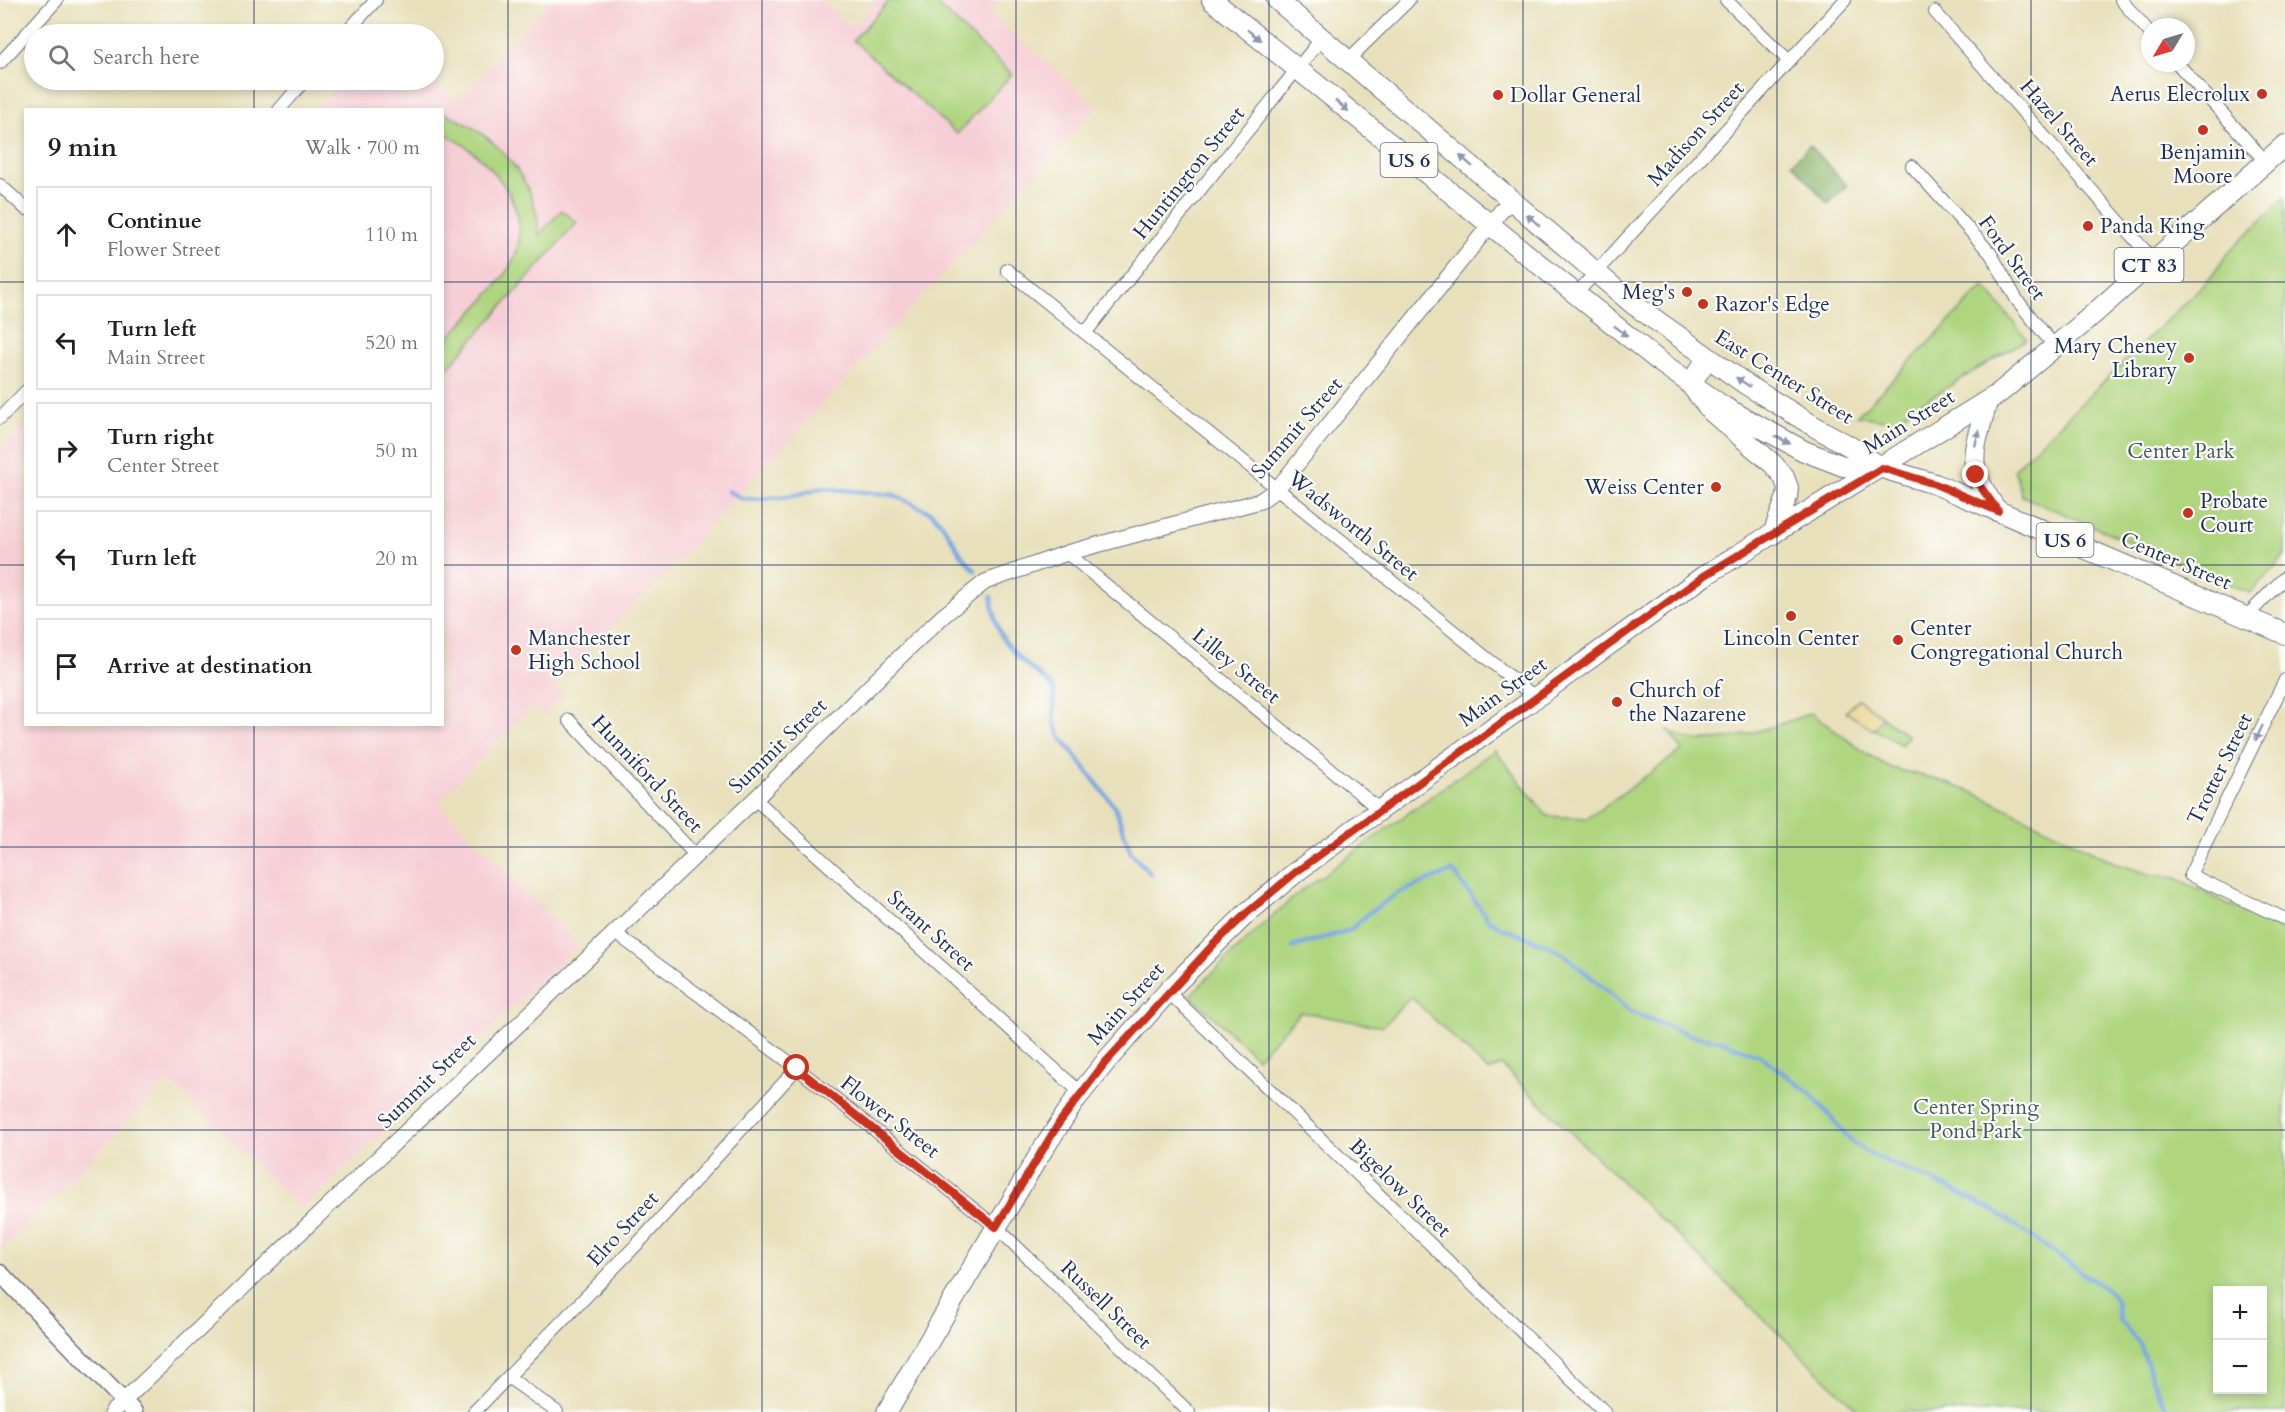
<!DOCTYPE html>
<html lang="en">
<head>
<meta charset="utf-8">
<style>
	:root { --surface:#fff; --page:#f2f2f2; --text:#202124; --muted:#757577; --line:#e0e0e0 }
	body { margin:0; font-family:Cardo,serif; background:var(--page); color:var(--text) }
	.controls { position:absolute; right:18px; bottom:18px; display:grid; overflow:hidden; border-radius:0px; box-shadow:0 3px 9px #0003 }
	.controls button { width:54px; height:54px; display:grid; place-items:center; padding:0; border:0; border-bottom:2px solid var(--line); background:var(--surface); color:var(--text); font:30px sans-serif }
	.compass { position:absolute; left:2141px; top:18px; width:54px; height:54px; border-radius:50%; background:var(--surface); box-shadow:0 3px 9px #0003; rotate:232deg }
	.stop { position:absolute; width:18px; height:18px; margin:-14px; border:4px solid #c8321e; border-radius:50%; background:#fff }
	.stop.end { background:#c8321e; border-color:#fff; box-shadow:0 2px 6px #0008 }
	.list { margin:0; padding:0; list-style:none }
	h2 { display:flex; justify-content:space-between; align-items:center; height:78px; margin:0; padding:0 24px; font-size:26px }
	h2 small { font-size:20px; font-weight:400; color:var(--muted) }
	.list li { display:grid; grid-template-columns:39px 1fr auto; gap:18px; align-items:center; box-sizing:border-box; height:96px; margin:0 12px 12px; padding:0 12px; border:2px solid var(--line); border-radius:0px }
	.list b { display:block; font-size:22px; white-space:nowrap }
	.list p { margin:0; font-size:20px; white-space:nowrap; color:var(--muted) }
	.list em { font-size:20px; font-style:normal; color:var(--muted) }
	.icon { flex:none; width:33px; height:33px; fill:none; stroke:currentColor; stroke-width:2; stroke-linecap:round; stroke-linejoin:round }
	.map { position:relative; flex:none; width:2285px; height:1412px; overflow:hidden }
	.search { position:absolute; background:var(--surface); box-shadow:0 3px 9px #0003; left:24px; top:24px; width:420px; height:66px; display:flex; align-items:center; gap:15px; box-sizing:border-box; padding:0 21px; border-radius:33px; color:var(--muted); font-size:22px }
	.panel { position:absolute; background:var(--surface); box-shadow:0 3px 9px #0003; left:24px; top:108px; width:420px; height:618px; border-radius:0px }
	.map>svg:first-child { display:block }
	.built { fill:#f6cfd6 }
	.green { fill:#afd57f; stroke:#65826e; stroke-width:1.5; fill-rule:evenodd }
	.forest { fill:#8bb66e; stroke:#537266; stroke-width:1.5 }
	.sand { fill:#eeda9e; stroke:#84847e; stroke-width:1.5 }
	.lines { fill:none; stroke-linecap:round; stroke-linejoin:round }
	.stream { stroke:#79a8e2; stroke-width:4.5 }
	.minor-casing { stroke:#636d7f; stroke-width:14 }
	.tertiary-casing { stroke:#636d7f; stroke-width:17 }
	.secondary-casing { stroke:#636d7f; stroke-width:19 }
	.primary-casing { stroke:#636d7f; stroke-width:22 }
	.minor { stroke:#fff; stroke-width:12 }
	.tertiary { stroke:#fff; stroke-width:15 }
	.secondary { stroke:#fff; stroke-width:16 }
	.primary { stroke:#fff; stroke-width:20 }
	.oneway { fill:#8d97ae }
	.route { stroke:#c8321e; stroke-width:8 }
	.grid { fill:none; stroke:#1b2f5e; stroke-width:1.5; stroke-opacity:0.55 }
	.poi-dot { fill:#c8321e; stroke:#fdfcf7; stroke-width:2 }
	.labels { text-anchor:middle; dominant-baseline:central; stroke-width:4.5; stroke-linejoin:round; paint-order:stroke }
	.shield { fill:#fdfcf7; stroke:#5f6c8c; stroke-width:1.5 }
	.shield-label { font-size:20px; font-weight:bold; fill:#1b2f5e }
	.poi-label { font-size:21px; fill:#1b2f5e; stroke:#fdfcf7; text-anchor:start }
	.street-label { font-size:21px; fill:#1b2f5e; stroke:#fdfcf7 }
	.park-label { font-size:21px; fill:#405866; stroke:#fdfcf7 }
</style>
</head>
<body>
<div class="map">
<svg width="2285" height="1412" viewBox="0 0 2285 1412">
	<rect width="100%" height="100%" fill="#fdfcf7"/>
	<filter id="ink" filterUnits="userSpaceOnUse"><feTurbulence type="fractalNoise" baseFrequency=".0167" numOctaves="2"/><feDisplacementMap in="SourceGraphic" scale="12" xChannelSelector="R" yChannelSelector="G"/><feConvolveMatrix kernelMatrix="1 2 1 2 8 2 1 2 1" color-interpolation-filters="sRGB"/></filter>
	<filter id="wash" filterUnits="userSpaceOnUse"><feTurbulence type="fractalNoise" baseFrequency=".008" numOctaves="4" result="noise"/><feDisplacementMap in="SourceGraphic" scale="24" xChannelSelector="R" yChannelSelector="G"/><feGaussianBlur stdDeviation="1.35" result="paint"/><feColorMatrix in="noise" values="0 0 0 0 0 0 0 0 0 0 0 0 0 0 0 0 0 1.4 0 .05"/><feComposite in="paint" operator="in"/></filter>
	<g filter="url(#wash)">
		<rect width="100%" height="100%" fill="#e8e0bb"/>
		<!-- built -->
		<polygon class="built" points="551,0 821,0 852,28 878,0 999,0 989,12 1097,107 672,567 554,685 566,697 553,704 545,716 534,705 438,802 578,946 302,1210 169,1080 2,1250 0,1248 0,452 25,424 26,724 442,724 442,110 316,109 344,80 432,80 457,102"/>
		<!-- green -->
		<g class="green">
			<polygon points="890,0 932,0 1012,74 957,134 853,40"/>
			<path d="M443,113C494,132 537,178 539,235L562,210L577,223L443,373V344C463,321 501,286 513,260C538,209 486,153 443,133Z"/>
			<polygon points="2285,197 2285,556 2250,593 2022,496 2014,469 2211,277 2229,252"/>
			<polygon points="1984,286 2027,339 1892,421 1857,416"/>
			<polygon points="1858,699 1908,736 1901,745 1846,712"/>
			<path d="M1811,713L1867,754L1891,768L1936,779L1977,794L2118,864L2149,874L2176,878L2285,932V1412H1860L1501,1065L1488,1071L1411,997L1382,1027L1301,1012L1257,1058L1190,995L1260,927L1300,892L1495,750L1547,816L1588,818L1682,750L1667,729C1702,757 1774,726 1811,713ZM2218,1290H2262V1390H2218Z"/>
		</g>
		<!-- forest -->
		<polygon class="forest" points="1810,145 1847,186 1828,204 1792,163"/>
		<!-- sand -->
		<polygon class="sand" points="1858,699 1883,717 1873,730 1846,712"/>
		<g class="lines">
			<!-- stream -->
			<g class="stream">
				<polyline points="728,491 741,498 759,499 798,495 822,488 894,495 932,513 943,525 962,556 975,570"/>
				<polyline points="991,597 996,622 1003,639 1020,659 1050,684 1054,690 1054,722 1060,736 1115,807 1131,853 1151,874"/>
				<polyline points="1293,947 1350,930 1369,913 1398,893 1453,871 1488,919 1500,927 1551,947 1566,956 1633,1013 1694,1036 1719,1040 1762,1057 1811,1094 1853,1143 1874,1156 1947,1187 1998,1213 2111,1293 2116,1301 2119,1319 2140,1344 2156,1389 2169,1412"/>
			</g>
		</g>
	</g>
	<g filter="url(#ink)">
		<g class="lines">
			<!-- minor casing -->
			<g class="minor-casing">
				<g id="minor">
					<polyline points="1726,0 1789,61"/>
					<polyline points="2121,0 2150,33"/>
					<polyline points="1935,12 2154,261"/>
					<polyline points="345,34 376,0"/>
					<polyline points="1348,60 1409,0"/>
					<polyline points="0,63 57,0"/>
					<polyline points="2177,63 2266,162"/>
					<polyline points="279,110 305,80"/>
					<polyline points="1912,166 1991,254 2017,300 2055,347"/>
					<polyline points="0,185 26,209"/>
					<polyline points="1007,270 1536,698"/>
					<polyline points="1575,295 1845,0"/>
					<polyline points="1086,332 1322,38"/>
					<polyline points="0,418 26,391"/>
					<polyline points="1067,553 1380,810"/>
					<polyline points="2246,617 2285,577"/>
					<polyline points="2285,680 2190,875 2285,919"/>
					<polyline points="569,720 695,855"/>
					<polyline points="755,799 1081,1093"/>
					<polyline points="614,932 797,1068 996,1227 1189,1412"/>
					<polyline points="1168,992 1605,1412"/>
					<polyline points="508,1377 557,1412"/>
					<polyline points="474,1412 644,1237 797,1068"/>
				</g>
			</g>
			<!-- tertiary casing -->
			<g class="tertiary-casing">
				<polyline id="tertiary" points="112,1412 755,799 913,644 943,616 985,582 1067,553 1260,501 1277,489 1510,200"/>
			</g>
			<!-- secondary casing -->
			<g class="secondary-casing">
				<polyline id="secondary" points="0,1273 134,1412"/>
			</g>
			<!-- primary casing -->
			<g class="primary-casing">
				<g id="primary">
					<polyline points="1212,0 1660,362 1724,407 1804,451 1843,466 1882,468 1935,484 2285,634"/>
					<polyline points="1277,0 1633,304 1747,385 1817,428 1851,447 1882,468"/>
					<polyline points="1708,358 1690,384 1712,412 1773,464 1784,477 1788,488 1787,497 1773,534"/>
					<path d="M1987,402C1973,455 1964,463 1997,511"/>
					<polyline points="887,1412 1038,1157 1076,1099 1108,1059 1171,988 1248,912 1296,872 1380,810 1704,576 1998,394 2081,325 2285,145"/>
				</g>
			</g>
			<!-- minor -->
			<use href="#minor" class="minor"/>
			<!-- tertiary -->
			<use href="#tertiary" class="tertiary"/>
			<!-- secondary -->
			<use href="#secondary" class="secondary"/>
			<!-- primary -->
			<use href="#primary" class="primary"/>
		</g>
		<!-- one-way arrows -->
		<defs><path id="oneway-solid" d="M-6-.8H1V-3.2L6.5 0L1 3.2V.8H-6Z" transform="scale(1.5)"/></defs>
		<g class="oneway">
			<use href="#oneway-solid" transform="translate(1254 35) rotate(39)"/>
			<use href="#oneway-solid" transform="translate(1342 106) rotate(39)"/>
			<use href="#oneway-solid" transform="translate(1466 161) rotate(-139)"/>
			<use href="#oneway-solid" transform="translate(1533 220) rotate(-139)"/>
			<use href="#oneway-solid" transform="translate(1621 331) rotate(38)"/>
			<use href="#oneway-solid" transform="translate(1743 382) rotate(-147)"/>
			<use href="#oneway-solid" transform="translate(1977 438) rotate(-76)"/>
			<use href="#oneway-solid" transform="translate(1783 440) rotate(27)"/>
			<use href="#oneway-solid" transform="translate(2259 733) rotate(116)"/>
		</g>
	</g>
	<g class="lines" filter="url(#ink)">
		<!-- route -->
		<polyline class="route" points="797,1068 996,1227 1059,1123 1104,1064 1212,946 1248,912 1296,872 1704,576 1882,468 1935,484 1998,511 1980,486 1976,475"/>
	</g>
	<!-- grid -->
	<path class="grid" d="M254,0V34M508,0V1412M762,0V1412M1016,0V1412M1269,0V1412M1523,0V1412M1777,0V1412M2031,0V1412M254,80V110M0,282H26M442,282H2285M0,565H26M442,565H2285M254,724V1412M0,847H2285M0,1130H2285"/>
	<!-- markers -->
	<g class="poi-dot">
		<circle cx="2262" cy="94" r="6"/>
		<circle cx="1498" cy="95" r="6"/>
		<circle cx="2203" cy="130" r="6"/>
		<circle cx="2088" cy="226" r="6"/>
		<circle cx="1687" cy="292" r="6"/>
		<circle cx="1703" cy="304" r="6"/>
		<circle cx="2189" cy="358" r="6"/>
		<circle cx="1716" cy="487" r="6"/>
		<circle cx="2188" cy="513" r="6"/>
		<circle cx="1791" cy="616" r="6"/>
		<circle cx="1898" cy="640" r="6"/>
		<circle cx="516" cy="650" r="6"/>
		<circle cx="1617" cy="702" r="6"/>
	</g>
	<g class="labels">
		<!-- shield labels -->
		<g class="shield">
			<rect x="1380.5" y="143" width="57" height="34" rx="4.5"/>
			<rect x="2114.5" y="248" width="69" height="34" rx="4.5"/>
			<rect x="2036.5" y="523" width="57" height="34" rx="4.5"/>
		</g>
		<g class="shield-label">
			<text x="1409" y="160">US 6</text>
			<text x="2149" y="265">CT 83</text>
			<text x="2065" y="540">US 6</text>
		</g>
		<!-- poi labels -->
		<g class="poi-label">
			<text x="2250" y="94" text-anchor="end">Aerus Elecrolux</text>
			<text x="1510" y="95">Dollar General</text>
			<text x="2203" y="152" text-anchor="middle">Benjamin<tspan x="2203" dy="24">Moore</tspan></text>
			<text x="2100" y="226">Panda King</text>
			<text x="1675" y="292" text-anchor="end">Meg's</text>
			<text x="1715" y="304">Razor's Edge</text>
			<text x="2177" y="346" text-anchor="end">Mary Cheney<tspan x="2177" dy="24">Library</tspan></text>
			<text x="1704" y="487" text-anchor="end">Weiss Center</text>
			<text x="2200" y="501">Probate<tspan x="2200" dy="24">Court</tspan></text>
			<text x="1910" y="628">Center<tspan x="1910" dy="24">Congregational Church</tspan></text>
			<text x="528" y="638">Manchester<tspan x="528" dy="24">High School</tspan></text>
			<text x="1791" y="638" text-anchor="middle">Lincoln Center</text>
			<text x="1629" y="690">Church of<tspan x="1629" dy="24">the Nazarene</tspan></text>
		</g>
		<!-- street labels -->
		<g class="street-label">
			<text transform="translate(2059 123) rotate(49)">Hazel Street</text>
			<text transform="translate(1696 134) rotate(-48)">Madison Street</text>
			<text transform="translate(1189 173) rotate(-51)">Huntington Street</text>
			<text transform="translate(2012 258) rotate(54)">Ford Street</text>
			<text transform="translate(1784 377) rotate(32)">East Center Street</text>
			<text transform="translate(1909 422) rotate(-32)">Main Street</text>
			<text transform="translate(1297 428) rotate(-49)">Summit Street</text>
			<text transform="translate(1353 526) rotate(39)">Wadsworth Street</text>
			<text transform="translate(2176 561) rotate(23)">Center Street</text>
			<text transform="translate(1236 666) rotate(39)">Lilley Street</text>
			<text transform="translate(1503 692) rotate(-36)">Main Street</text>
			<text transform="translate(778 746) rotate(-44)">Summit Street</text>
			<text transform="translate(2220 769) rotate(-64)">Trotter Street</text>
			<text transform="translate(647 774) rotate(47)">Hunniford Street</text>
			<text transform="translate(931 931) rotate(42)">Strant Street</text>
			<text transform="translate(1126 1004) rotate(-48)">Main Street</text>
			<text transform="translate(427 1081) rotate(-44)">Summit Street</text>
			<text transform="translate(890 1117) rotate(38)">Flower Street</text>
			<text transform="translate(1400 1188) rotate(44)">Bigelow Street</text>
			<text transform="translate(623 1229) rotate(-47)">Elro Street</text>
			<text transform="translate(1106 1305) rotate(44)">Russell Street</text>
		</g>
		<!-- park labels -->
		<g class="park-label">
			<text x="2181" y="451">Center Park</text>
			<text x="1976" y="1107">Center Spring<tspan x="1976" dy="24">Pond Park</tspan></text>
		</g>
	</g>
</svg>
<div class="controls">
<button>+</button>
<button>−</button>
</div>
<svg class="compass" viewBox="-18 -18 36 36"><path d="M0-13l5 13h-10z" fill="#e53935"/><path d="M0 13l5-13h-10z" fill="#757577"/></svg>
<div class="stop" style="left:797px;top:1068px"></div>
<div class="stop end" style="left:1976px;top:475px"></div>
<div class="search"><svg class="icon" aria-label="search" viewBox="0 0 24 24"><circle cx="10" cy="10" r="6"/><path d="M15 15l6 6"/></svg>Search here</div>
<section class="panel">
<h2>9 min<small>Walk · 700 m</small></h2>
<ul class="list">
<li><svg class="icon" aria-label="ahead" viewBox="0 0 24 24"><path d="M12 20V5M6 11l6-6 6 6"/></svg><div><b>Continue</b><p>Flower Street</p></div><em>110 m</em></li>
<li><svg class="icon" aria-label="left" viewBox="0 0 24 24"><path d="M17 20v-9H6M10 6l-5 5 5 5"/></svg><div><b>Turn left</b><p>Main Street</p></div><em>520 m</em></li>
<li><svg class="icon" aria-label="right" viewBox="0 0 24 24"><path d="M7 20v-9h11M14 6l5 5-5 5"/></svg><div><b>Turn right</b><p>Center Street</p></div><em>50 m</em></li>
<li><svg class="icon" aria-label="left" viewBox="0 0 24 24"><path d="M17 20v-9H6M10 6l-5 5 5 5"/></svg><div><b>Turn left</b></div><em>20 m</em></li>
<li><svg class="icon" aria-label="arrive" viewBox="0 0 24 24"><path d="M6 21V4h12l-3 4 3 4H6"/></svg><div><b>Arrive at destination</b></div></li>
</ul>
</section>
</div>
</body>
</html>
